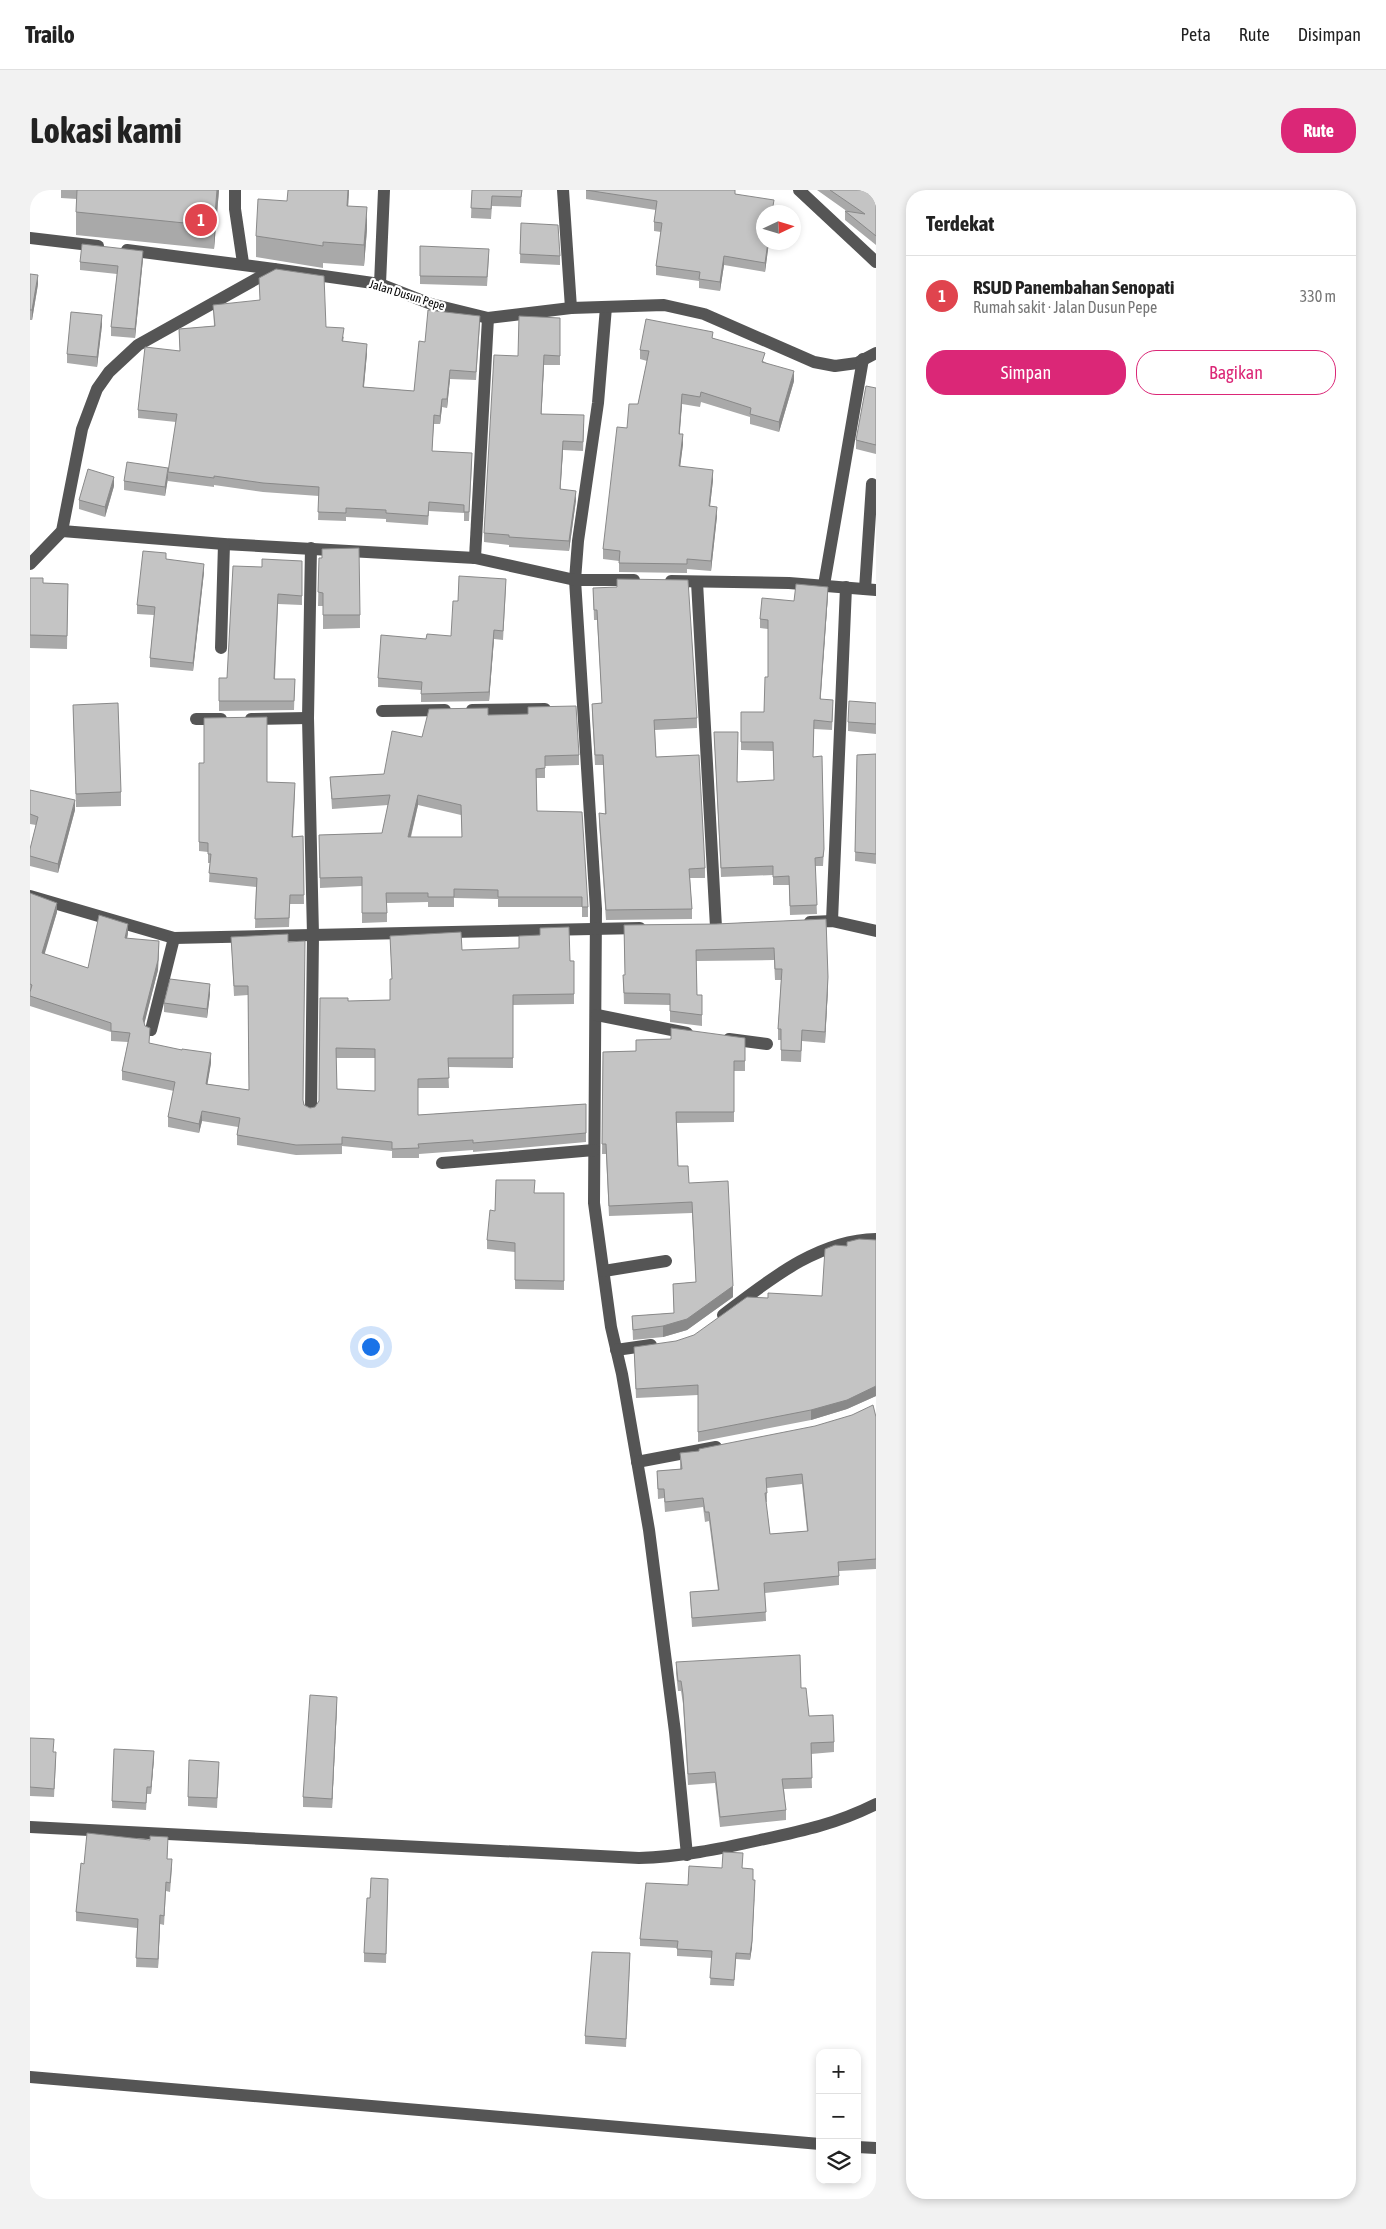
<!DOCTYPE html>
<html lang="id">
<head>
<meta charset="utf-8">
<style>
	:root { --surface:#fff; --page:#f2f2f2; --text:#222; --muted:#767676; --line:#e0e0e0; --accent:#db2777 }
	body { margin:0; font-family:"Asap Condensed",sans-serif; background:var(--page); color:var(--text) }
	.controls { position:absolute; right:15px; bottom:15px; display:grid; overflow:hidden; border-radius:10px; box-shadow:0 2px 8px #0003 }
	.controls button { width:45px; height:45px; display:grid; place-items:center; padding:0; border:0; border-bottom:1px solid var(--line); background:var(--surface); color:var(--text); font:25px sans-serif }
	.compass { position:absolute; left:726px; top:15px; width:45px; height:45px; border-radius:50%; background:var(--surface); box-shadow:0 2px 8px #0003; rotate:86deg }
	.you { position:absolute; left:340px; top:1156px; width:18px; height:18px; margin:-12px; border:4px solid #fff; border-radius:50%; background:#1a73e8; box-shadow:0 0 0 8px #1a73e833 }
	.badge { display:grid; place-items:center; width:32px; height:32px; border-radius:50%; background:var(--accent); color:#fff; font-size:16px; font-weight:700 }
	.pin { position:absolute; translate:-50% -50%; border:2px solid #fff; box-shadow:0 1px 5px #0006 }
	.list { margin:0; padding:0; list-style:none }
	h2 { display:flex; justify-content:space-between; align-items:center; height:65px; margin:0; padding:0 20px; font-size:21px }
	h2 small { font-size:16px; font-weight:400; color:var(--muted) }
	.list li { display:grid; grid-template-columns:32px 1fr auto; gap:15px; align-items:center; box-sizing:border-box; height:80px; padding:0 20px; border-top:1px solid var(--line) }
	.list b { display:block; font-size:19px; white-space:nowrap }
	.list p { margin:0; font-size:16px; white-space:nowrap; color:var(--muted) }
	.list em { font-size:16px; font-style:normal; color:var(--muted) }
	.actions { display:flex; gap:10px; padding:15px 20px }
	.actions a { flex:1; padding:11px 0; border:1px solid var(--accent); border-radius:20px; text-align:center; font-size:18px; color:var(--accent) }
	.actions .main { background:var(--accent); color:#fff }
	.icon { flex:none; width:28px; height:28px; fill:none; stroke:currentColor; stroke-width:2; stroke-linecap:round; stroke-linejoin:round }
	.map { position:relative; flex:none; width:846px; height:2009px; overflow:hidden; border-radius:20px }
	header { display:flex; align-items:center; gap:30px; box-sizing:border-box; height:70px; padding:0 25px; background:var(--surface); border-bottom:1px solid var(--line) }
	header strong { font-size:24px }
	nav { display:flex; gap:28px; margin-inline-start:auto; font-size:18px }
	.intro { display:flex; align-items:center; justify-content:space-between; box-sizing:border-box; height:120px; padding:0 30px }
	h1 { margin:0; font-size:35px }
	.button { padding:12px 22px; border-radius:20px; background:var(--accent); color:#fff; font-size:18px; font-weight:700 }
	main { display:flex; gap:30px; padding:0 30px }
	aside { flex:1; background:var(--surface); border-radius:20px; box-shadow:0 2px 8px #0003 }
	.map>svg:first-child { display:block }
	.lines { fill:none; stroke-linecap:round; stroke-linejoin:round }
	.minor { stroke:#555; stroke-width:12 }
	.wall { fill:#a9a9a9; fill-rule:evenodd }
	.shaded-wall { fill:#898989 }
	.building { fill:#c4c4c4; stroke:#898989; fill-rule:evenodd }
	.labels { text-anchor:middle; dominant-baseline:central; stroke-width:4.5; stroke-linejoin:round; paint-order:stroke }
	.street-label { font-size:12px; fill:#000; stroke:#fff }
</style>
</head>
<body>
<header>
<strong>Trailo</strong>
<nav><a>Peta</a><a>Rute</a><a>Disimpan</a></nav>
</header>
<div class="intro"><h1>Lokasi kami</h1><a class="button">Rute</a></div>
<main>
<div class="map">
<svg width="846" height="2009" viewBox="0 0 846 2009">
	<rect width="100%" height="100%" fill="#fff"/>
	<g class="lines">
		<!-- minor -->
		<g class="minor">
			<polyline points="205,0 205,19 213,73"/>
			<polyline points="533,0 541,118"/>
			<polyline points="769,0 846,72"/>
			<polyline points="0,48 68,56"/>
			<polyline points="97,60 244,79"/>
			<polyline points="350,94 354,0"/>
			<polyline points="576,117 568,213 548,351 545,390 566,719 564,1013 581,1137 592,1184 619,1340 645,1542 657,1665"/>
			<polyline points="32,341 194,354 445,368 545,390 604,390"/>
			<polyline points="281,358 278,528 283,745 281,920"/>
			<polyline points="445,368 458,128"/>
			<polyline points="0,374 32,341 52,239 67,199 79,182 108,155 244,79 350,94 401,114 458,128 541,118 634,115 674,124 784,172 805,176 827,173 846,163"/>
			<polyline points="641,391 759,393 846,400"/>
			<polyline points="667,392 686,737"/>
			<polyline points="794,395 833,169"/>
			<polyline points="835,399 842,294"/>
			<polyline points="191,458 194,354"/>
			<polyline points="442,520 515,519"/>
			<polyline points="352,521 415,520"/>
			<polyline points="166,529 191,529"/>
			<polyline points="221,529 278,528"/>
			<polyline points="0,706 144,748 610,738"/>
			<polyline points="802,731 816,397"/>
			<polyline points="780,732 802,731 846,741"/>
			<polyline points="567,825 657,843"/>
			<polyline points="121,840 144,748"/>
			<polyline points="699,849 737,854"/>
			<polyline points="412,973 564,960"/>
			<polyline points="574,1081 636,1071"/>
			<path d="M693,1125C738,1091 787,1050 846,1049"/>
			<polyline points="586,1160 621,1155"/>
			<polyline points="607,1272 686,1257"/>
			<path d="M0,1637L609,1668C650,1667 689,1659 730,1650C772,1641 806,1634 846,1614"/>
			<polyline points="0,1887 790,1954"/>
			<polyline points="827,1957 846,1958"/>
		</g>
	</g>
	<!-- wall -->
	<g class="wall">
		<polygon points="31,0 189,0 184,59 46,45 46,22 47,9 31,8"/>
		<polygon points="319,0 318,16 337,39 334,76 293,73 293,78 226,67 226,46 257,11"/>
		<polygon points="442,0 492,0 491,17 462,16 461,29 441,28"/>
		<polygon points="556,0 706,4 744,19 744,22 734,22 739,52 735,82 694,75 690,101 669,98 669,91 626,85 626,76 631,42 624,41 624,32 626,20 556,9"/>
		<polygon points="787,0 846,0 846,55 815,30 815,21 818,22"/>
		<polygon points="491,33 530,66 530,75 490,73"/>
		<polygon points="390,56 459,67 457,96 390,94"/>
		<polygon points="113,69 105,148 81,146 81,137 87,84 50,80 50,72"/>
		<polygon points="0,84 8,94 2,130 0,130"/>
		<polygon points="183,115 296,137 314,147 313,151 337,163 334,197 384,201 395,152 450,134 446,190 420,189 417,218 412,217 410,234 404,234 402,261 442,272 439,331 434,331 434,323 399,321 398,335 356,332 356,329 316,327 316,331 288,330 289,306 233,302 184,295 184,297 138,291 138,282 146,232 108,228 108,220 150,161 149,139 184,136"/>
		<polygon points="530,128 530,175 514,175 511,224 554,234 553,261 533,260 530,299 546,310 539,361 479,357 479,355 454,352 454,343 488,166"/>
		<polygon points="72,135 67,177 37,173 37,164"/>
		<polygon points="683,148 735,172 764,191 749,242 720,234 720,227 671,212 670,217 652,214 649,244 653,254 650,276 683,290 680,316 687,326 681,381 657,379 657,383 589,382 589,371 573,369 573,359 597,238 608,214 617,171 610,169 610,160"/>
		<polygon points="846,198 846,264 826,259 826,250"/>
		<polygon points="138,288 135,306 94,300 94,291"/>
		<polygon points="84,296 75,327 49,319 49,310"/>
		<polygon points="289,368 330,425 330,438 293,439 293,416 288,416"/>
		<polygon points="136,370 174,382 163,481 120,477 120,468 124,425 107,424 107,415"/>
		<polygon points="272,371 272,415 248,414 245,489 265,489 264,520 189,521 189,488 197,488 232,377"/>
		<polygon points="0,388 13,393 38,394 37,459 0,458"/>
		<polygon points="476,397 473,450 464,449 459,511 391,512 391,500 348,497 348,488 396,449 421,446 428,411"/>
		<polygon points="563,398 667,528 667,538 625,540 626,567 675,678 675,688 660,688 662,719 662,729 576,730 569,633 569,623 575,624 573,575 565,575 562,523 562,514 572,513 567,430 564,430"/>
		<polygon points="798,405 790,510 803,519 802,540 784,539 783,567 794,659 793,676 785,676 787,724 760,725 759,695 743,695 743,685 691,687 684,542 708,592 744,590 743,561 711,560 711,522 734,522 738,487 738,439 730,438 730,429 764,411"/>
		<polygon points="846,513 846,544 818,541 818,532"/>
		<polygon points="43,515 91,602 91,616 46,617"/>
		<path d="M458,525L549,565V575L515,576V588H506L507,621L558,717V727H552V717H468V709L424,708V717H398V712L357,713V732L332,733V696L290,698L289,645L352,643L358,615L302,619L300,587L354,584L392,547ZM388,615L431,625L432,647H381Z"/>
		<polygon points="846,564 846,674 825,671 827,565"/>
		<polygon points="169,573 237,592 265,602 263,647 273,646 274,714 260,714 259,737 225,738 226,697 179,692 180,673 178,673 178,662 169,661"/>
		<polygon points="0,600 45,620 28,683 0,676 0,659 6,635 0,634"/>
		<path d="M0,703L27,722L14,764L58,778L98,743L97,749L129,760L128,780L114,833L119,853L181,873L177,894L219,900L218,805L204,806L201,747L258,752L273,911L274,915L280,918L285,917L289,911L318,811L360,810L362,789L360,746L432,760L544,771V814L483,815V878L418,877L419,898H388V925L556,914V952L443,962V960L389,964V968H362V961L312,956V964L266,965L207,955V945L208,937L172,931L169,943L138,937V927L144,901L92,890V881L98,852L81,851V842L0,816ZM306,868H345V901L307,899Z"/>
		<polygon points="796,729 798,798 795,853 772,851 771,872 751,871 751,850 748,850 748,839 751,790 745,790 744,770 666,771 667,805 672,805 672,836 640,832 640,815 594,814 593,785 595,785 594,735 686,734"/>
		<polygon points="180,804 177,828 134,822 134,813"/>
		<polygon points="715,848 715,881 704,881 704,932 647,933 648,976 659,993 703,1107 657,1140 633,1147 603,1150 602,1126 644,1123 643,1094 666,1092 662,1023 579,1026 576,964 572,964 573,862 606,861"/>
		<polygon points="505,1003 534,1003 534,1100 485,1099 485,1062 457,1059 457,1050 465,1021"/>
		<polygon points="604,1157 846,1206 817,1219 781,1230 668,1252 668,1205 606,1208"/>
		<path d="M846,1227V1379L809,1381V1395L735,1403L736,1431L662,1437L660,1402L688,1400L679,1331L675,1332L673,1317L635,1322L634,1308L628,1309L627,1281L650,1279V1263L669,1261ZM772,1294L777,1341L740,1344L736,1312H737V1298Z"/>
		<polygon points="646,1472 771,1498 779,1526 804,1552 804,1562 781,1564 782,1598 754,1599 756,1620 756,1630 690,1637 685,1593 658,1595 653,1514 651,1501 648,1501 646,1483"/>
		<polygon points="307,1516 302,1618 273,1617 273,1607"/>
		<polygon points="0,1548 23,1562 26,1571 24,1607 0,1606"/>
		<polygon points="124,1568 121,1604 117,1604 116,1620 82,1618 82,1611"/>
		<polygon points="189,1581 187,1618 158,1616 158,1607"/>
		<polygon points="138,1656 137,1669 142,1678 140,1702 136,1701 134,1735 130,1734 128,1778 106,1777 107,1738 46,1731 46,1722 54,1674"/>
		<polygon points="692,1678 713,1678 722,1757 720,1770 706,1769 704,1796 680,1795 682,1768 647,1766 647,1758 610,1756 610,1749 658,1695"/>
		<polygon points="358,1689 356,1773 334,1772 334,1763 340,1708"/>
		<polygon points="600,1771 596,1857 555,1854 555,1846"/>
	</g>
	<!-- shaded-wall -->
	<g class="shaded-wall">
		<polygon points="187,0 189,0 184,59 184,36"/>
		<polygon points="318,0 319,0 317,37 317,16"/>
		<polygon points="337,17 337,39 334,76 334,55"/>
		<polygon points="738,52 739,52 735,82 735,73"/>
		<polygon points="113,61 113,69 105,148 105,139"/>
		<polygon points="694,66 694,75 690,101 690,92"/>
		<polygon points="8,85 8,94 2,130 2,120"/>
		<polygon points="72,125 72,135 67,177 67,167"/>
		<polygon points="337,154 337,163 333,205 333,197"/>
		<polygon points="514,165 514,175 511,234 511,224"/>
		<polygon points="420,180 420,189 417,218 417,209"/>
		<polygon points="764,181 764,191 749,242 749,232"/>
		<polygon points="652,204 652,214 649,254 649,244"/>
		<polygon points="412,209 412,217 410,234 410,226"/>
		<polygon points="653,244 653,254 649,286 649,276"/>
		<polygon points="533,251 533,260 530,308 530,299"/>
		<polygon points="138,278 138,288 135,306 135,297"/>
		<polygon points="683,280 683,290 679,325 679,316"/>
		<polygon points="84,287 84,296 75,327 75,317"/>
		<polygon points="546,301 546,310 539,361 539,351"/>
		<polygon points="687,317 687,326 681,381 681,371"/>
		<polygon points="174,374 174,382 163,481 163,473"/>
		<polygon points="798,397 798,405 790,518 790,509"/>
		<polygon points="464,440 464,449 459,511 459,502"/>
		<polygon points="388,605 388,615 378,657 378,647"/>
		<polygon points="45,610 45,620 28,683 28,674"/>
		<polygon points="27,713 27,722 12,773 12,763"/>
		<polygon points="98,734 98,743 95,758 95,748"/>
		<polygon points="129,751 128,780 113,839 113,829"/>
		<polygon points="798,787 798,798 795,853 795,842"/>
		<polygon points="180,794 180,804 177,828 177,819"/>
		<polygon points="181,863 181,873 176,903 176,894"/>
		<polygon points="172,921 172,931 169,943 169,934"/>
		<polygon points="703,1096 703,1107 657,1140 633,1147 633,1136"/>
		<polygon points="846,1196 846,1206 817,1219 781,1230 781,1220"/>
		<polygon points="307,1507 307,1516 302,1618 302,1609"/>
		<polygon points="124,1561 124,1568 121,1604 121,1597"/>
		<polygon points="725,1697 722,1757 720,1770 720,1764"/>
		<polygon points="130,1725 130,1734 128,1778 128,1769"/>
	</g>
	<!-- building -->
	<g class="building">
		<polygon points="47,0 187,0 184,36 46,22"/>
		<polygon points="258,0 318,0 317,16 337,17 334,55 293,52 293,56 226,46 228,9 257,11"/>
		<polygon points="442,0 492,0 491,7 462,6 461,19 441,18"/>
		<polygon points="556,0 705,0 705,4 744,10 742,22 734,22 734,52 738,52 735,73 694,66 690,92 669,89 670,82 626,76 632,33 624,32 627,11"/>
		<polygon points="800,0 846,0 846,46 815,21 835,24"/>
		<polygon points="491,33 528,35 530,66 490,64"/>
		<polygon points="52,54 113,61 105,139 81,137 88,76 50,72"/>
		<polygon points="390,56 459,59 457,87 390,86"/>
		<polygon points="246,79 294,86 296,137 314,138 312,151 337,154 333,197 384,201 389,151 395,152 398,120 450,126 446,182 420,180 417,209 412,209 410,226 404,225 402,261 442,263 439,322 434,322 434,315 399,312 398,326 356,323 356,320 316,318 316,323 288,322 289,297 233,293 184,286 184,288 138,282 147,224 108,220 115,157 150,161 149,139 185,136 183,115 230,110 229,88"/>
		<polygon points="0,84 8,85 2,120 0,120"/>
		<polygon points="41,122 72,125 67,167 37,164"/>
		<polygon points="489,126 530,128 530,166 514,165 511,224 554,225 553,252 533,251 530,299 546,301 539,351 479,347 479,345 454,343 464,165 488,166"/>
		<polygon points="616,129 683,142 682,148 735,163 732,172 764,181 749,232 720,224 721,218 671,202 670,207 652,204 649,244 653,244 649,276 683,280 679,316 687,317 681,371 657,369 657,374 589,373 590,361 573,359 587,237 597,238 599,214 608,214 619,161 610,160"/>
		<polygon points="836,196 846,198 846,255 826,250"/>
		<polygon points="97,272 138,278 135,297 94,291"/>
		<polygon points="58,279 84,287 75,317 49,310"/>
		<polygon points="329,358 330,425 293,425 293,403 288,402 289,368 292,368 292,359"/>
		<polygon points="113,361 136,363 136,369 174,374 163,473 120,468 125,417 107,415"/>
		<polygon points="232,369 272,371 272,406 248,404 244,489 265,489 264,511 189,511 189,488 197,488 203,376 232,377"/>
		<polygon points="429,386 476,389 473,441 464,440 459,502 391,504 392,492 348,488 351,445 396,449 397,444 421,446 423,411 428,411"/>
		<polygon points="0,388 13,388 13,393 38,394 37,446 0,445"/>
		<polygon points="587,389 658,390 667,528 624,530 626,567 669,565 675,678 659,679 662,719 576,720 569,623 576,624 573,565 565,565 562,514 572,513 567,420 564,420 563,398 587,397"/>
		<polygon points="766,394 798,397 790,509 803,510 802,532 784,530 783,567 792,566 794,659 793,667 785,668 787,715 760,716 759,686 743,687 743,676 691,678 684,542 708,542 707,592 744,590 743,552 711,552 711,522 734,522 735,487 738,487 738,430 730,429 732,408 764,411"/>
		<polygon points="819,511 846,513 846,534 818,532"/>
		<polygon points="88,513 91,602 46,604 43,515"/>
		<path d="M546,516L549,565L515,566V578L506,579L507,621L552,622L558,717H552V707H468V700L424,699V707H398V703H356L357,723H332V687L290,688L289,645L352,643L360,605L302,609L300,587L354,584L362,541L392,547L399,519L458,518V525L498,524V517ZM388,605L431,615L432,647H378Z"/>
		<polygon points="237,527 237,592 265,593 262,647 273,646 274,705 260,705 259,728 225,729 227,688 179,683 181,664 178,664 178,653 169,652 169,573 174,573 174,528"/>
		<polygon points="846,564 846,664 825,662 827,565"/>
		<polygon points="0,600 45,610 28,674 0,666 0,659 8,627 0,624"/>
		<path d="M0,703L27,713L12,763L58,778L69,725L98,734L95,748L129,751L128,770L113,829L115,836L120,838L119,853L152,860V859L181,863L176,894L219,900L218,796H204L201,747L258,744V752L275,751L273,910L274,915L280,918L285,917L289,911L290,808H318V811L360,810V789H362L360,746L431,742L432,760L489,758V746L510,745V738L539,737L540,771H544V804L483,805V868H418L419,888L388,889V925L556,914V943L443,953V950L388,954L389,958L362,959V952L312,947V954L266,955L207,945L210,928L172,921L169,934L138,927L145,892L92,881L100,843L81,841V833L0,806V802L2,795L0,794ZM306,858L345,859V901L307,899Z"/>
		<polygon points="796,729 798,787 795,842 772,840 771,861 751,860 751,839 748,839 752,779 745,779 744,758 666,760 667,805 672,805 672,825 640,821 640,804 594,803 593,785 595,785 594,735 686,734"/>
		<polygon points="140,789 180,794 177,819 134,813"/>
		<polygon points="641,838 715,848 715,871 704,871 704,922 646,922 648,976 658,976 659,993 698,991 703,1096 657,1129 633,1136 603,1140 602,1126 644,1123 643,1094 666,1092 662,1012 579,1016 576,954 572,954 573,862 606,861 606,850 641,849"/>
		<polygon points="466,990 505,990 504,1003 534,1003 534,1091 485,1090 485,1053 457,1050 460,1020 465,1021"/>
		<polygon points="829,1049 846,1050 846,1196 817,1210 781,1220 668,1242 668,1195 606,1199 604,1157 646,1151 664,1145 717,1107 738,1108 738,1103 792,1106 795,1059 805,1055 817,1056 817,1052"/>
		<path d="M843,1215L846,1227V1369L808,1372L809,1386L734,1393L736,1422L662,1428L660,1402L689,1400L679,1322H675L673,1308L635,1312L634,1299H628L627,1281L652,1279L650,1263L669,1261V1259L785,1236L822,1225ZM772,1284L778,1341L740,1344L735,1303H737L736,1288Z"/>
		<polygon points="770,1465 771,1498 776,1498 779,1526 803,1525 804,1552 781,1553 782,1588 752,1589 756,1620 690,1627 685,1582 658,1584 653,1504 651,1491 648,1491 646,1472"/>
		<polygon points="280,1505 307,1507 302,1609 273,1607"/>
		<polygon points="0,1548 24,1549 23,1562 26,1562 24,1599 0,1597"/>
		<polygon points="84,1559 124,1561 121,1597 117,1597 116,1613 82,1611"/>
		<polygon points="159,1570 189,1572 187,1608 158,1607"/>
		<polygon points="57,1643 120,1650 120,1646 138,1647 137,1669 142,1669 140,1693 136,1692 134,1726 130,1725 128,1769 106,1768 108,1729 46,1722 51,1673 54,1674"/>
		<polygon points="693,1662 713,1663 712,1678 723,1679 723,1690 725,1690 722,1751 720,1764 706,1763 704,1790 680,1788 682,1761 647,1759 648,1751 610,1749 616,1693 658,1695 659,1676 692,1678"/>
		<polygon points="341,1688 358,1689 356,1764 334,1763 337,1708 340,1708"/>
		<polygon points="562,1762 600,1763 596,1849 555,1846"/>
	</g>
	<g class="labels">
		<!-- street labels -->
		<g class="street-label">
			<text transform="translate(377 105) rotate(17)">Jalan Dusun Pepe</text>
		</g>
	</g>
</svg>
<div class="controls">
<button>+</button>
<button>−</button>
<button><svg class="icon" aria-label="layers" viewBox="0 0 24 24"><path d="M12 4l9 5-9 5-9-5zM3 14l9 5 9-5"/></svg></button>
</div>
<svg class="compass" viewBox="-18 -18 36 36"><path d="M0-13l5 13h-10z" fill="#e53935"/><path d="M0 13l5-13h-10z" fill="#767676"/></svg>
<div class="you"></div>
<div class="pin badge" style="left:171px;top:30px;background:#e0444e">1</div>
</div>
<aside>
<h2>Terdekat<small></small></h2>
<ul class="list">
<li><span class="badge" style="background:#e0444e">1</span><div><b>RSUD Panembahan Senopati</b><p>Rumah sakit · Jalan Dusun Pepe</p></div><em>330 m</em></li>
</ul>
<div class="actions"><a class="main">Simpan</a><a>Bagikan</a></div>
</aside>
</main>
</body>
</html>
